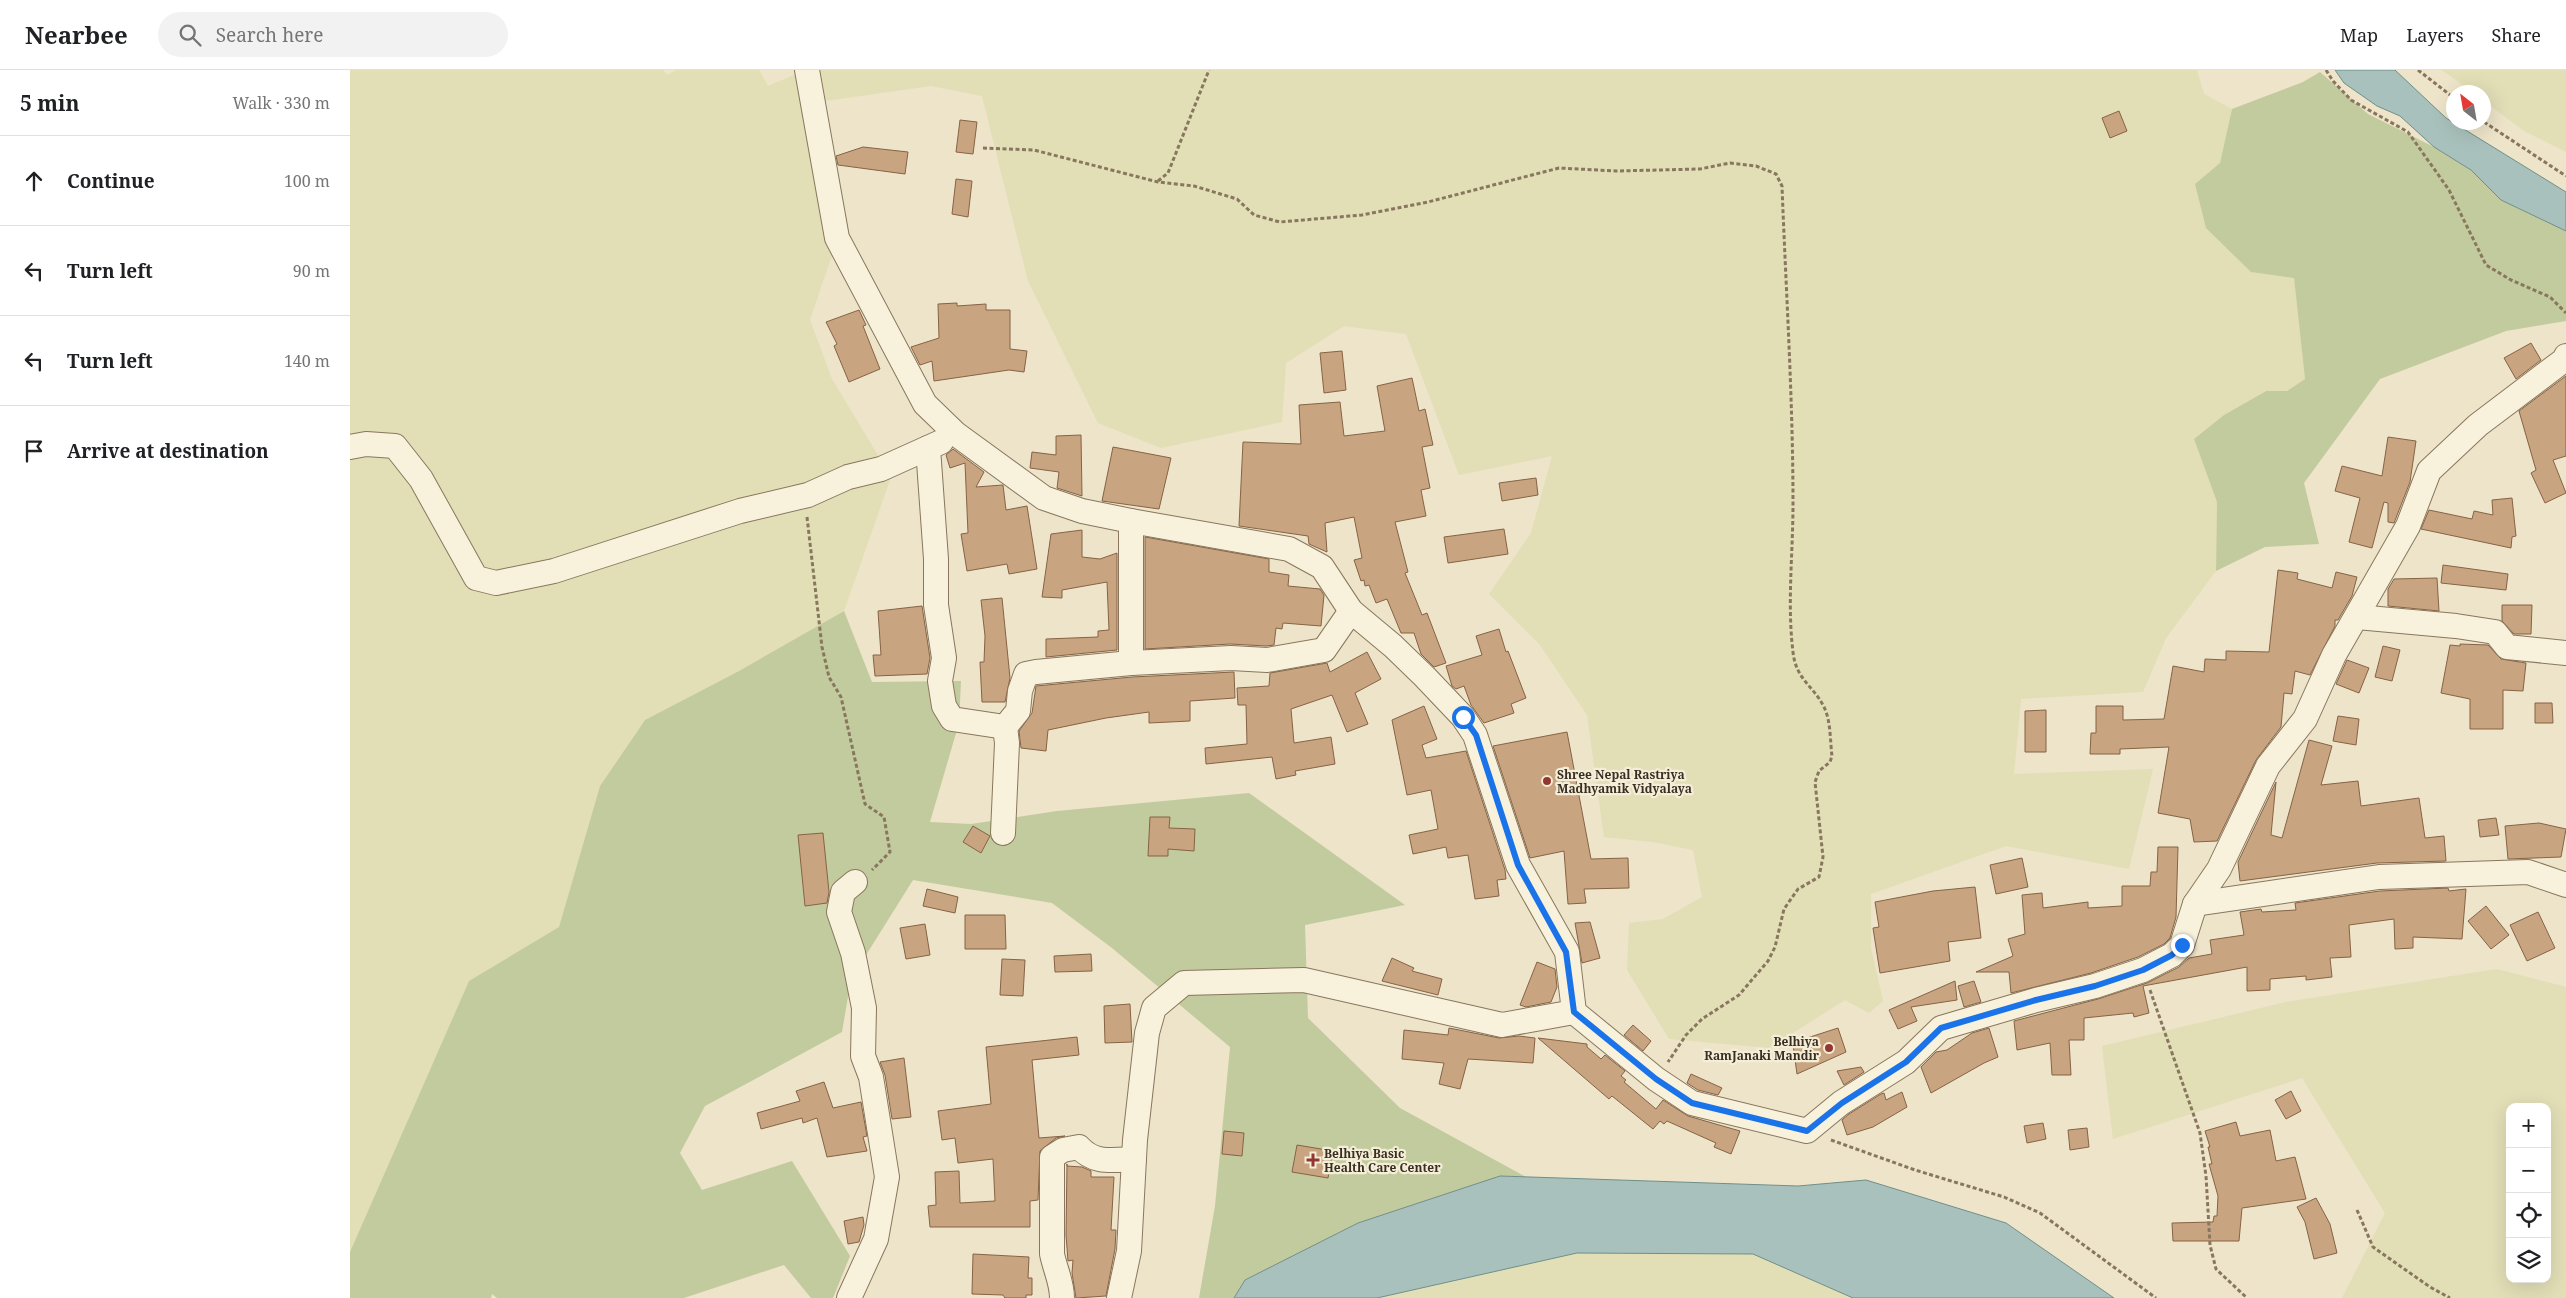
<!DOCTYPE html>
<html lang="en">
<head>
<meta charset="utf-8">
<style>
	:root { --surface:#fff; --page:#f2f2f2; --text:#202124; --muted:#757577; --line:#e0e0e0 }
	body { margin:0; font-family:"Noto Serif",serif; background:var(--page); color:var(--text) }
	.controls { position:absolute; right:15px; bottom:15px; display:grid; overflow:hidden; border-radius:10px; box-shadow:0 5px 20px #0002 }
	.controls button { width:45px; height:45px; display:grid; place-items:center; padding:0; border:0; border-bottom:1px solid var(--line); background:var(--surface); color:var(--text); font:25px sans-serif }
	.compass { position:absolute; left:2096px; top:15px; width:45px; height:45px; border-radius:50%; background:var(--surface); box-shadow:0 5px 20px #0002; rotate:329deg }
	.stop { position:absolute; width:15px; height:15px; margin:-11px; border:4px solid #1a73e8; border-radius:50%; background:#fff }
	.stop.end { background:#1a73e8; border-color:#fff; box-shadow:0 1px 5px #0008 }
	.list { margin:0; padding:0; list-style:none }
	h2 { display:flex; justify-content:space-between; align-items:center; height:65px; margin:0; padding:0 20px; font-size:21px }
	h2 small { font-size:16px; font-weight:400; color:var(--muted) }
	.list li { display:grid; grid-template-columns:32px 1fr auto; gap:15px; align-items:center; box-sizing:border-box; height:90px; padding:0 20px; border-top:1px solid var(--line) }
	.list b { display:block; font-size:19px; white-space:nowrap }
	.list em { font-size:16px; font-style:normal; color:var(--muted) }
	.icon { flex:none; width:28px; height:28px; fill:none; stroke:currentColor; stroke-width:2; stroke-linecap:round; stroke-linejoin:round }
	.map { position:relative; flex:none; width:2216px; height:1228px; overflow:hidden }
	header { display:flex; align-items:center; gap:30px; box-sizing:border-box; height:70px; padding:0 25px; background:var(--surface); border-bottom:1px solid var(--line) }
	header strong { font-size:24px }
	nav { display:flex; gap:28px; margin-inline-start:auto; font-size:18px }
	.search { width:350px; height:45px; background:var(--page); display:flex; align-items:center; gap:12px; box-sizing:border-box; padding:0 18px; border-radius:28px; color:var(--muted); font-size:19px }
	main { display:flex }
	aside { flex:1; background:var(--surface) }
	.map>svg:first-child { display:block }
	.farmland { fill:#e2deb6; fill-rule:evenodd }
	.green { fill:#c2cb9d }
	.water { fill:#a9c1bc; stroke:#708f8a }
	.building { fill:#c9a480; stroke:#866345 }
	.lines { fill:none; stroke-linecap:round; stroke-linejoin:round }
	.minor-casing { stroke:#88775e; stroke-width:26 }
	.path { stroke:#88775e; stroke-width:3; stroke-dasharray:4 2.5; stroke-linecap:butt }
	.minor { stroke:#f8f1dc; stroke-width:24 }
	.route { stroke:#1a73e8; stroke-width:6 }
	.poi-dot { fill:#943731; stroke:#f4eed8; stroke-width:2 }
	.labels { text-anchor:middle; dominant-baseline:central; stroke-width:4.5; stroke-linejoin:round; paint-order:stroke }
	.poi-label { font-size:12px; font-weight:bold; fill:#392e21; stroke:#f4eed8; text-anchor:start }
</style>
</head>
<body>
<header>
<strong>Nearbee</strong>
<div class="search"><svg class="icon" aria-label="search" viewBox="0 0 24 24"><circle cx="10" cy="10" r="6"/><path d="M15 15l6 6"/></svg>Search here</div>
<nav><a>Map</a><a>Layers</a><a>Share</a></nav>
</header>
<main>
<aside>
<h2>5 min<small>Walk · 330 m</small></h2>
<ul class="list">
<li><svg class="icon" aria-label="ahead" viewBox="0 0 24 24"><path d="M12 20V5M6 11l6-6 6 6"/></svg><div><b>Continue</b></div><em>100 m</em></li>
<li><svg class="icon" aria-label="left" viewBox="0 0 24 24"><path d="M17 20v-9H6M10 6l-5 5 5 5"/></svg><div><b>Turn left</b></div><em>90 m</em></li>
<li><svg class="icon" aria-label="left" viewBox="0 0 24 24"><path d="M17 20v-9H6M10 6l-5 5 5 5"/></svg><div><b>Turn left</b></div><em>140 m</em></li>
<li><svg class="icon" aria-label="arrive" viewBox="0 0 24 24"><path d="M6 21V4h12l-3 4 3 4H6"/></svg><div><b>Arrive at destination</b></div></li>
</ul>
</aside>
<div class="map">
<svg width="2216" height="1228" viewBox="0 0 2216 1228">
	<rect width="100%" height="100%" fill="#ede4c9"/>
	<!-- farmland -->
	<g class="farmland">
		<polygon points="0,0 313,0 317,5 327,0 409,0 418,16 453,1 484,179 460,250 482,309 541,407 494,541 389,601 295,650 250,716 209,857 119,911 0,1182"/>
		<polygon points="462,0 1847,0 1854,24 1882,39 1870,93 1845,114 1901,202 1944,208 1955,309 1937,321 1915,321 1874,345 1844,369 1867,432 1866,501 1816,568 1793,622 1671,629 1664,704 1803,699 1779,799 1656,776 1521,824 1521,878 1533,931 1519,943 1495,930 1419,978 1319,969 1277,900 1279,853 1313,849 1352,827 1343,780 1303,772 1254,767 1237,645 1190,575 1139,524 1181,463 1202,386 1109,405 1056,264 994,256 936,293 932,352 811,378 748,353 678,211 632,26 581,16 468,32"/>
		<polygon points="2092,0 2216,0 2216,82 2174,61 2134,31 2134,22 2122,22"/>
		<path d="M2147,899L2216,917V1228H1992L2035,1143L1952,1008L1763,1069L1752,976L1936,932ZM2160,1037H2197V1209H2160Z"/>
		<polygon points="1227,1183 1403,1184 1503,1228 1027,1228"/>
	</g>
	<!-- green -->
	<g class="green">
		<polygon points="1970,2 2018,44 2084,77 2121,100 2151,130 2216,161 2216,251 2156,261 2030,309 1954,413 1969,474 1915,477 1866,501 1867,432 1844,369 1874,345 1916,321 1937,321 1955,309 1944,208 1901,202 1856,158 1845,114 1870,93 1882,39 1953,12"/>
		<polygon points="494,541 522,612 611,611 609,653 580,752 621,754 707,741 899,723 1055,835 955,855 958,948 1050,1038 1176,1107 1150,1106 1008,1153 895,1210 884,1228 849,1228 865,1136 880,977 762,878 702,833 563,810 501,909 492,962 355,1036 330,1083 352,1120 442,1091 500,1186 483,1228 461,1228 434,1195 334,1228 147,1228 142,1224 141,1228 0,1228 0,1182 119,911 209,857 250,716 295,650 389,601"/>
	</g>
	<!-- water -->
	<g class="water">
		<polygon points="1985,0 2045,0 2096,48 2216,122 2216,161 2151,130 2121,100 2084,77 2050,46 2027,36 1994,13"/>
		<polygon points="1150,1106 1448,1116 1516,1110 1656,1153 1764,1228 1503,1228 1403,1184 1227,1183 1027,1228 884,1228 895,1210 1008,1153"/>
	</g>
	<!-- building -->
	<g class="building">
		<polygon points="1769,41 1777,61 1760,68 1752,48"/>
		<polygon points="610,50 627,52 623,84 606,82"/>
		<polygon points="513,77 558,82 555,104 488,95 486,86"/>
		<polygon points="606,109 622,111 618,147 602,144"/>
		<polygon points="607,233 607,236 636,234 636,240 660,240 660,279 677,281 674,302 659,300 584,311 582,291 570,295 561,277 589,268 588,234"/>
		<polygon points="509,240 516,255 513,256 530,299 499,312 484,276 487,274 476,252"/>
		<polygon points="2181,273 2191,290 2166,309 2154,288"/>
		<polygon points="992,281 996,320 974,323 970,283"/>
		<polygon points="2216,306 2216,386 2203,390 2216,423 2195,433 2181,403 2186,400 2169,341"/>
		<polygon points="1062,308 1069,341 1075,339 1083,375 1072,377 1080,418 1071,420 1076,446 1045,452 1058,502 1055,503 1072,545 1077,543 1096,593 1084,597 1071,584 1064,563 1051,563 1037,529 1026,533 1019,515 1015,516 1014,510 1011,511 1004,490 1012,488 1004,447 975,453 977,482 959,474 958,466 889,456 893,372 951,374 949,335 990,332 994,366 1035,361 1027,316"/>
		<polygon points="731,365 732,426 707,418 709,402 680,398 682,382 706,385 706,366"/>
		<polygon points="2038,367 2066,371 2060,412 2044,453 2038,452 2038,433 2034,432 2022,478 1999,472 2010,428 1985,421 1992,396 2032,406"/>
		<polygon points="763,377 821,388 809,439 752,431"/>
		<polygon points="603,379 634,402 626,417 653,415 656,440 677,436 687,499 659,504 657,494 617,501 611,464 618,463 615,393 600,398 596,385"/>
		<polygon points="1186,408 1188,425 1152,431 1149,413"/>
		<polygon points="2162,428 2166,466 2162,467 2161,478 2071,459 2079,440 2122,449 2124,441 2143,445 2142,430"/>
		<polygon points="1154,459 1158,484 1098,493 1094,467"/>
		<polygon points="732,460 732,487 750,489 767,483 767,580 696,587 696,569 748,567 748,561 759,560 757,512 712,520 712,528 692,527 701,464"/>
		<polygon points="795,467 919,489 919,502 939,505 938,516 970,519 974,525 971,556 933,553 932,559 926,558 924,575 916,576 880,574 795,579"/>
		<polygon points="2093,495 2158,504 2156,520 2091,513"/>
		<polygon points="1928,500 1948,503 1947,509 1982,518 1986,502 2007,507 2002,526 1988,550 1985,550 1985,556 1960,605 1945,601 1942,624 1934,623 1931,657 1906,690 1867,771 1844,772 1840,749 1808,743 1819,677 1770,679 1770,684 1740,684 1741,663 1746,663 1746,636 1773,636 1773,650 1814,649 1823,596 1854,602 1855,589 1876,590 1876,581 1919,582"/>
		<polygon points="2087,508 2089,541 2038,536 2038,519 2044,509"/>
		<polygon points="652,528 660,608 655,632 632,632 630,592 634,592 635,566 631,530"/>
		<polygon points="2152,535 2182,535 2181,564 2164,564 2152,551"/>
		<polygon points="572,536 580,588 577,604 525,606 523,585 531,585 528,541"/>
		<polygon points="1149,559 1156,582 1158,581 1176,628 1161,634 1164,643 1134,653 1121,635 1114,616 1106,619 1102,616 1096,596 1132,585 1126,566"/>
		<polygon points="2110,574 2138,575 2151,589 2176,593 2173,621 2153,620 2153,659 2120,659 2120,629 2091,623 2100,575 2110,576"/>
		<polygon points="2033,576 2050,580 2042,611 2025,607"/>
		<polygon points="1017,582 1031,609 1005,623 1018,654 997,662 982,625 941,639 944,673 981,667 985,694 945,701 946,705 926,709 922,687 856,694 855,678 897,674 896,635 888,635 887,618 919,616 920,603 977,593 980,602"/>
		<polygon points="1997,590 2019,598 2009,623 1986,614"/>
		<polygon points="884,602 885,628 840,631 840,651 799,653 799,642 756,648 698,660 696,681 671,678 669,661 682,643 686,616 782,607"/>
		<polygon points="2185,633 2202,633 2203,653 2185,653"/>
		<polygon points="1074,636 1087,669 1072,675 1076,688 1116,681 1155,800 1156,809 1147,810 1149,826 1125,829 1118,785 1098,788 1096,777 1063,784 1059,765 1088,759 1081,720 1057,725 1042,650"/>
		<polygon points="1696,640 1696,682 1675,682 1675,641"/>
		<polygon points="1988,646 2009,649 2006,675 1983,671"/>
		<polygon points="1217,662 1241,789 1278,788 1279,818 1234,819 1236,833 1218,834 1214,781 1180,788 1143,676"/>
		<polygon points="1959,670 1982,676 1971,715 2008,711 2011,736 2069,728 2075,768 2094,766 2096,791 2027,793 1890,811 1888,792 1926,712 1921,765 1932,768"/>
		<polygon points="800,747 820,747 819,758 845,759 844,781 818,779 818,786 798,786"/>
		<polygon points="2146,748 2149,765 2130,767 2128,750"/>
		<polygon points="2189,753 2216,759 2211,787 2158,789 2155,756"/>
		<polygon points="623,756 640,766 631,783 613,772"/>
		<polygon points="473,763 479,822 477,833 455,836 448,765"/>
		<polygon points="1808,777 1828,777 1826,847 1820,868 1814,874 1788,887 1741,903 1661,923 1659,902 1626,902 1663,886 1658,869 1675,864 1672,825 1692,823 1693,838 1738,832 1738,838 1772,836 1772,816 1800,816 1801,802 1807,802"/>
		<polygon points="1672,788 1678,817 1646,824 1640,795"/>
		<polygon points="1625,817 1631,868 1598,872 1600,891 1530,903 1523,858 1529,857 1525,832 1583,821"/>
		<polygon points="2098,818 2099,821 2116,819 2112,869 2063,867 2063,878 2045,879 2044,849 1999,855 2001,887 1980,888 1982,907 1956,910 1956,906 1920,909 1920,920 1897,921 1897,897 1793,916 1799,943 1784,947 1783,943 1734,948 1734,970 1719,970 1721,1005 1702,1005 1700,973 1667,980 1664,951 1748,929 1797,913 1829,897 1839,888 1862,884 1860,870 1894,865 1890,842 1911,839 1912,842 1946,840 1945,833 2030,821"/>
		<polygon points="577,819 608,827 605,843 573,836"/>
		<polygon points="2136,836 2159,865 2141,879 2118,851"/>
		<polygon points="2188,842 2205,878 2177,891 2160,855"/>
		<polygon points="615,845 655,845 656,879 615,879"/>
		<polygon points="1240,852 1250,888 1232,893 1225,853"/>
		<polygon points="575,854 580,885 556,889 550,858"/>
		<polygon points="741,884 742,901 705,902 704,886"/>
		<polygon points="1042,888 1064,898 1062,901 1092,909 1088,925 1032,911"/>
		<polygon points="652,889 675,890 673,926 650,925"/>
		<polygon points="1187,892 1205,899 1207,917 1201,932 1176,937 1170,935"/>
		<polygon points="1605,911 1607,930 1561,937 1567,951 1548,959 1539,940"/>
		<polygon points="1624,911 1631,932 1614,937 1608,916"/>
		<polygon points="780,934 782,972 755,973 754,936"/>
		<polygon points="1283,955 1301,971 1293,981 1274,965"/>
		<polygon points="1099,958 1149,968 1169,966 1185,968 1183,993 1118,989 1110,1019 1089,1014 1094,993 1052,989 1054,960 1098,965"/>
		<polygon points="1488,958 1496,982 1447,1004 1443,975 1459,972 1457,968"/>
		<polygon points="1639,958 1648,987 1634,993 1581,1023 1571,997 1586,982 1597,980 1622,963"/>
		<polygon points="727,967 729,985 682,990 689,1068 715,1066 706,1068 690,1081 688,1130 680,1131 680,1157 580,1157 578,1136 586,1135 585,1102 609,1101 610,1133 645,1131 643,1089 608,1093 605,1068 592,1070 588,1041 641,1034 636,977"/>
		<polygon points="1188,968 1237,974 1237,977 1251,989 1255,985 1275,1001 1271,1006 1276,1010 1274,1012 1306,1039 1313,1030 1338,1046 1390,1061 1381,1084 1364,1077 1366,1073 1317,1051 1314,1054 1310,1051 1303,1059 1262,1026 1259,1029"/>
		<polygon points="554,988 561,1047 542,1049 535,1005 530,992"/>
		<polygon points="1511,997 1514,1002 1494,1015 1487,1001"/>
		<polygon points="1341,1004 1372,1018 1368,1025 1348,1020 1337,1013"/>
		<polygon points="474,1012 483,1038 511,1032 517,1066 513,1067 517,1081 477,1087 467,1048 453,1053 452,1048 411,1059 407,1043 450,1031 446,1021"/>
		<polygon points="1941,1021 1951,1041 1936,1049 1925,1030"/>
		<polygon points="1552,1022 1557,1037 1523,1057 1497,1065 1492,1050 1499,1044 1531,1024 1534,1023 1536,1030"/>
		<polygon points="1886,1052 1890,1066 1920,1060 1926,1091 1945,1087 1956,1129 1892,1138 1889,1171 1823,1171 1822,1153 1863,1152 1864,1146 1867,1146 1868,1126 1859,1094 1862,1094 1858,1077 1860,1077 1855,1061"/>
		<polygon points="1693,1053 1696,1069 1677,1073 1674,1056"/>
		<polygon points="1737,1058 1739,1077 1720,1080 1718,1060"/>
		<polygon points="874,1061 894,1063 892,1086 872,1084"/>
		<polygon points="947,1075 983,1081 978,1108 942,1102"/>
		<polygon points="717,1094 717,1096 732,1097 741,1101 741,1107 764,1107 761,1160 766,1160 765,1179 756,1226 726,1228 722,1203 723,1190 718,1191 716,1165"/>
		<polygon points="1966,1128 1980,1154 1987,1183 1964,1189 1955,1152 1947,1137"/>
		<polygon points="513,1147 514,1155 509,1172 498,1174 494,1151"/>
		<polygon points="623,1184 679,1187 678,1208 682,1208 682,1225 676,1225 676,1228 655,1228 653,1225 622,1224"/>
	</g>
	<g class="lines">
		<!-- minor casing -->
		<g class="minor-casing">
			<g id="minor">
				<polyline points="457,0 487,168 575,334 606,364 694,428 732,441 781,451 939,479 972,497 1001,541 1043,576 1075,607 1113,647 1125,665 1168,795 1217,882 1224,942 1306,1009 1342,1033 1457,1061 1491,1033 1556,992 1591,958 1686,930 1745,916 1793,900 1822,885 1832,875 1845,834 1869,799 1918,696 1955,649 1984,585 2058,456 2079,401 2128,355 2214,290 2216,286"/>
				<polyline points="0,377 16,374 45,376 71,409 126,508 146,513 204,501 390,441 458,425 498,407 531,399 591,372"/>
				<polyline points="578,378 586,489 586,535 594,588 590,611 594,636 602,649 655,657 668,641 670,621 676,604 686,602 781,593 881,588 917,590 974,580 1001,541"/>
				<polyline points="2007,547 2106,556 2145,562 2157,577 2216,583"/>
				<polyline points="781,593 781,451"/>
				<polyline points="653,763 657,673 655,657"/>
				<polyline points="1845,834 2029,807 2178,802 2216,815"/>
				<polyline points="499,1228 526,1169 537,1107 521,1007 513,986 514,938 503,883 489,842 493,822 505,812"/>
				<path d="M712,1228C712,1212 705,1199 702,1184V1087L713,1080L729,1077C744,1094 762,1090 784,1089"/>
				<polyline points="769,1228 779,1181 785,1070 797,963 804,938 834,913 954,910 1152,955 1224,942"/>
			</g>
		</g>
		<!-- path -->
		<g class="path">
			<polyline points="1976,0 1983,11 2001,30 2058,62 2099,120 2136,195 2161,210 2200,227 2216,243"/>
			<polyline points="2068,0 2104,28"/>
			<polyline points="2134,52 2216,106"/>
			<path d="M633,78L684,80L808,112L844,116L887,129L904,145L930,152L1012,145L1078,132L1209,98L1266,101L1350,99L1380,93L1406,96L1426,104L1432,116C1436,222 1443,329 1443,434C1443,483 1437,534 1443,582C1446,610 1463,615 1474,637C1481,651 1480,671 1482,686L1480,692L1469,701L1465,712L1473,787L1469,807L1448,819L1434,839L1425,877L1418,891L1389,925L1352,949L1336,965L1318,992"/>
			<polyline points="808,111 818,103 859,0"/>
			<polyline points="457,447 472,577 479,607 491,627 515,734 534,747 540,782 522,800"/>
			<polyline points="1800,920 1850,1063 1856,1106 1860,1175 1866,1199 1897,1228"/>
			<polyline points="1481,1070 1565,1100 1654,1127 1690,1143 1806,1228"/>
			<polyline points="2007,1140 2023,1177 2080,1217 2100,1228"/>
		</g>
		<!-- minor -->
		<use href="#minor" class="minor"/>
	</g>
	<g class="lines">
		<!-- route -->
		<polyline class="route" points="1113,647 1126,665 1168,795 1216,882 1224,942 1306,1009 1342,1033 1457,1061 1492,1033 1556,992 1591,958 1686,930 1745,916 1793,900 1822,885 1832,875"/>
	</g>
	<!-- markers -->
	<g class="poi-dot">
		<circle cx="1197" cy="711" r="5"/>
		<circle cx="1479" cy="978" r="5"/>
		<path d="M960.5 1082.5h5v5h5v5h-5v5h-5v-5h-5v-5h5z"/>
	</g>
	<g class="labels">
		<!-- poi labels -->
		<g class="poi-label">
			<text x="1207" y="704">Shree Nepal Rastriya<tspan x="1207" dy="14">Madhyamik Vidyalaya</tspan></text>
			<text x="1469" y="971" text-anchor="end">Belhiya<tspan x="1469" dy="14">RamJanaki Mandir</tspan></text>
			<text x="974" y="1083">Belhiya Basic<tspan x="974" dy="14">Health Care Center</tspan></text>
		</g>
	</g>
</svg>
<div class="controls">
<button>+</button>
<button>−</button>
<button><svg class="icon" aria-label="locate" viewBox="0 0 24 24"><circle cx="12" cy="12" r="6"/><path d="M12 2v4M12 18v4M2 12h4M18 12h4"/></svg></button>
<button><svg class="icon" aria-label="layers" viewBox="0 0 24 24"><path d="M12 4l9 5-9 5-9-5zM3 14l9 5 9-5"/></svg></button>
</div>
<svg class="compass" viewBox="-18 -18 36 36"><path d="M0-13l5 13h-10z" fill="#e53935"/><path d="M0 13l5-13h-10z" fill="#757577"/></svg>
<div class="stop" style="left:1113px;top:647px"></div>
<div class="stop end" style="left:1832px;top:875px"></div>
</div>
</main>
</body>
</html>
